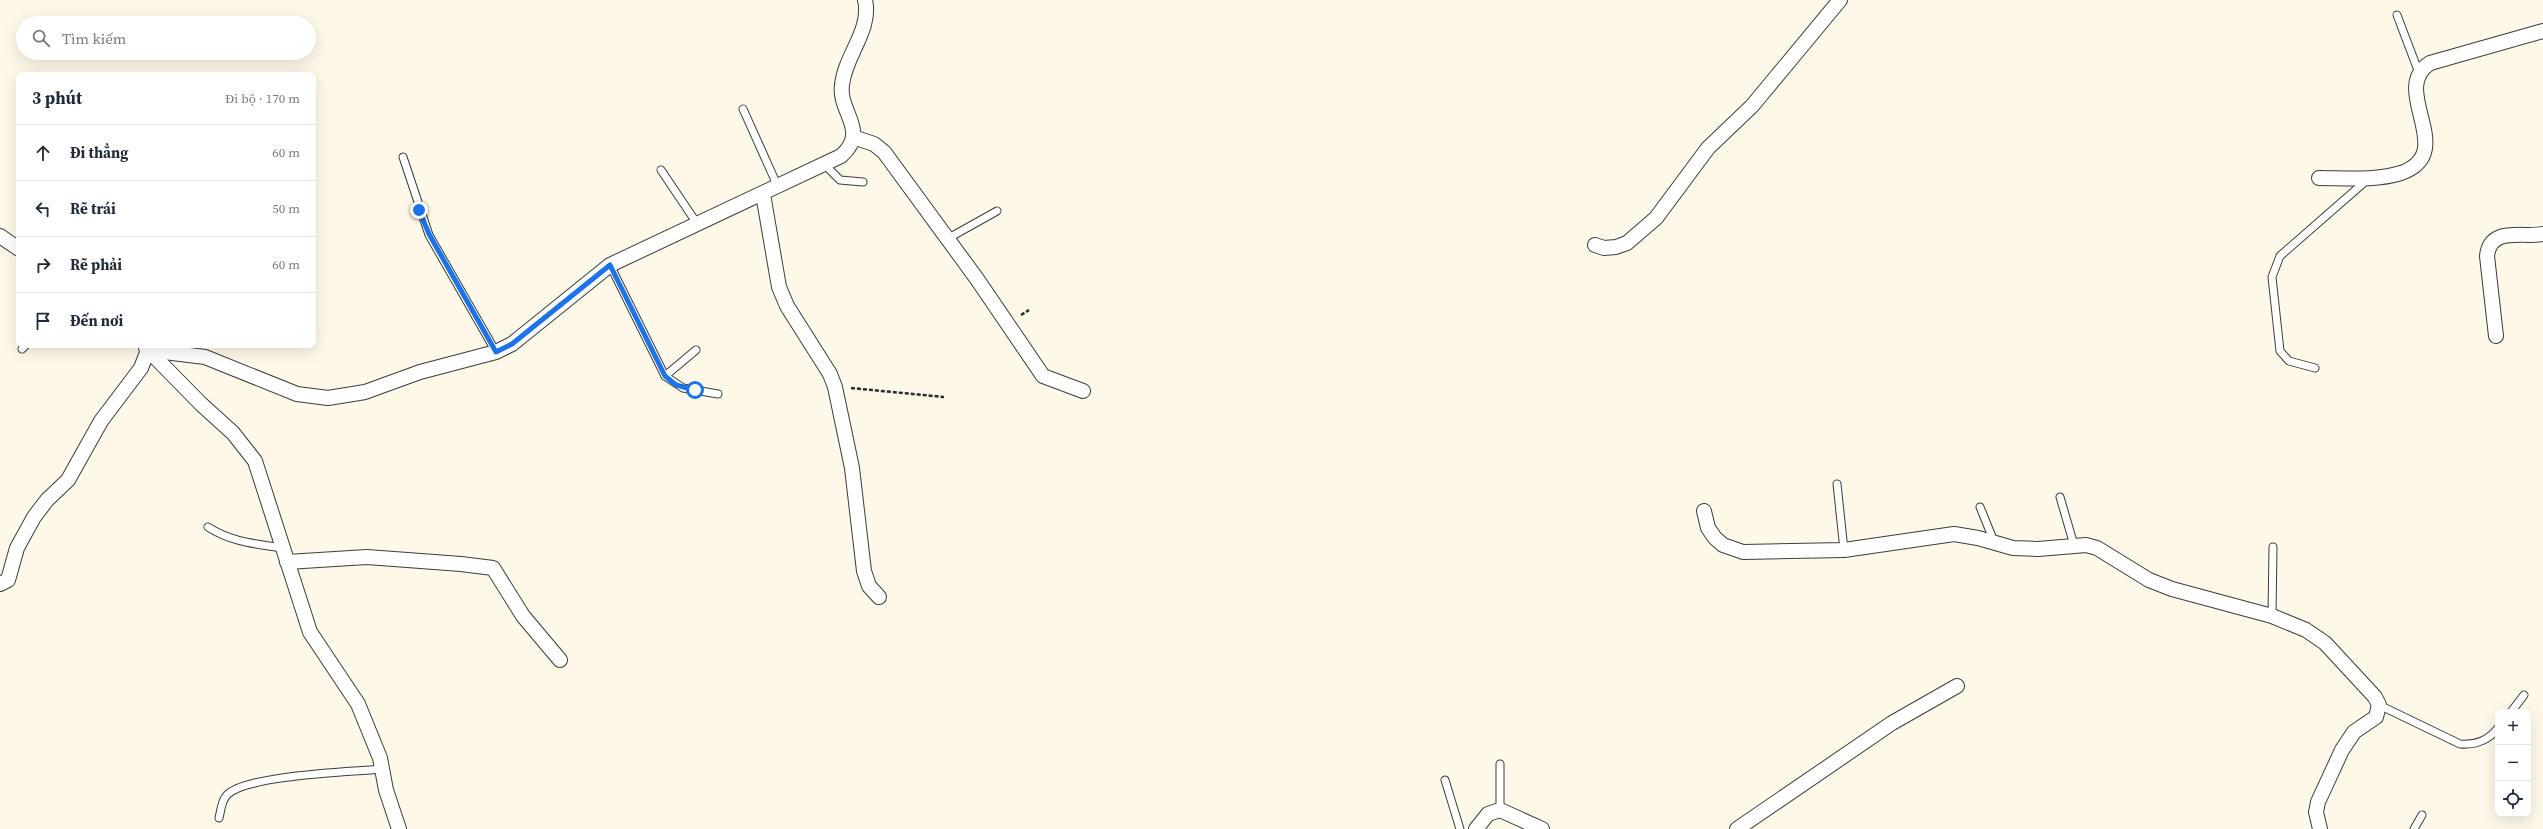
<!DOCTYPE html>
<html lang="vi">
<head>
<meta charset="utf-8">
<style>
	:root { --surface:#fff; --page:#f6f6f7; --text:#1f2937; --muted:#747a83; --line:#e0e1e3 }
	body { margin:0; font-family:"Source Serif 4",serif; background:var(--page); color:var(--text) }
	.controls { position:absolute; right:12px; bottom:12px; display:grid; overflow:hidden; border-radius:8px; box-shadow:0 4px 16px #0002 }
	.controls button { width:36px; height:36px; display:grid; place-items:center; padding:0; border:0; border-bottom:1px solid var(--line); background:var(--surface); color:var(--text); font:20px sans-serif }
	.stop { position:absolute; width:12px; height:12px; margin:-9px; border:3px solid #1a73e8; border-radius:50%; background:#fff }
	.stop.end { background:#1a73e8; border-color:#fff; box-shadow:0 1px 4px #0008 }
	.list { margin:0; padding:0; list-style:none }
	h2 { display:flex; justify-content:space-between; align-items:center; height:52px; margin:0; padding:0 16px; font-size:17px }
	h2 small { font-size:13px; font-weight:400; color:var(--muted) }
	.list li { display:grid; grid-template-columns:26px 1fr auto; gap:12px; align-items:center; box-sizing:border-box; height:56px; padding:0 16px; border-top:1px solid var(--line) }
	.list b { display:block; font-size:15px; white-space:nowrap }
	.list em { font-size:13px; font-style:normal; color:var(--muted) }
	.icon { flex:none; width:22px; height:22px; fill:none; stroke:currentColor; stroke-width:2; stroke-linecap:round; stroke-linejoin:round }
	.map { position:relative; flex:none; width:2543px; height:829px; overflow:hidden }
	.search { position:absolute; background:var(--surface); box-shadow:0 4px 16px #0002; left:16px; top:16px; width:300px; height:44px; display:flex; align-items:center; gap:10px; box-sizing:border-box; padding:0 14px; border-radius:22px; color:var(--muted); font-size:15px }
	.panel { position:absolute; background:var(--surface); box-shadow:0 4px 16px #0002; left:16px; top:72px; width:300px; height:276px; border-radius:8px }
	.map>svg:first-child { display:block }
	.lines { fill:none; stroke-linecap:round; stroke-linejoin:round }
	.lane-casing { stroke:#3c3c3c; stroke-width:9 }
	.street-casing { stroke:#3c3c3c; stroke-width:16 }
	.path { stroke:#2b2b2b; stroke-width:2.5; stroke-dasharray:4 2; stroke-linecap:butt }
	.lane { stroke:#fff; stroke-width:7 }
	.street { stroke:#fff; stroke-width:14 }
	.route { stroke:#1a73e8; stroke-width:5 }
</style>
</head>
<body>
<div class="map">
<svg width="2543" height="829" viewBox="0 0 2543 829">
	<rect width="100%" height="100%" fill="#fdf8e8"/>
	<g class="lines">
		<!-- lane casing -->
		<g class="lane-casing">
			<g id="lane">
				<polyline points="2397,15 2419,73"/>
				<polyline points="743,109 778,187"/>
				<polyline points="403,157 429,235 496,352"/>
				<polyline points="824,164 840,180 863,182"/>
				<polyline points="661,170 698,225"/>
				<polyline points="947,239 997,211"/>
				<polyline points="610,265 665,376 683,388 718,394"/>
				<polyline points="22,349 26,345"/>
				<polyline points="2315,368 2289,361 2280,351 2272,277 2280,256 2367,180"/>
				<polyline points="665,376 696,350"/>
				<polyline points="1837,484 1844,550"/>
				<polyline points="2060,497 2074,545"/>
				<polyline points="1980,507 1995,544"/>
				<path d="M208,527C231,542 256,544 283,548"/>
				<polyline points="2272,616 2273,547"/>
				<path d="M2379,705L2460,744C2476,745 2488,741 2498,728"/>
				<polyline points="2511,712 2524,695"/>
				<polyline points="1445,780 1460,829"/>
				<polyline points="1500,810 1500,764"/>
				<path d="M219,818C221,811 221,801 227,795C245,775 352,772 382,769"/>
				<polyline points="2414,829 2422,815"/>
			</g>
		</g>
		<!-- street casing -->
		<g class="street-casing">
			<g id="street">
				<polyline points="853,137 874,144 884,152 977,279 1043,376 1083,391"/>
				<path d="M2319,178C2345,178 2375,181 2401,173C2460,152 2388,90 2430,63L2543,31"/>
				<polyline points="763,194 779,287 787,306 830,374 835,387 852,468 864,571 869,586 879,597"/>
				<polyline points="0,236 19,249"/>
				<polyline points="1595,245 1604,248 1616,247 1627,243 1656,218 1708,148 1752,106 1840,0"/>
				<path d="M2496,336L2487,256C2490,226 2522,238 2543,234"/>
				<polyline points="146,348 201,404 233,433 255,461 310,632 358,704 380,758 386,790 399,829"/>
				<polyline points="1704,511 1708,528 1715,538 1723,545 1743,552 1844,550 1954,534 1978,538 2013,548 2038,549 2086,545 2097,548 2149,580 2172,589 2272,616 2306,630 2325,643 2375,697 2379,705 2376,717 2354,732 2342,750 2318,802 2316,812 2320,829"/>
				<polyline points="287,562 367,557 461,564 493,568 523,616 560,660"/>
				<path d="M0,584L8,580L17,548L34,517L47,500L68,480L101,421L141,368L148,350L205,357L297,394L328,398L365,392L420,372L496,352L512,344L610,265L841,156C870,131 838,112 842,85C845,55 872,30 865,0"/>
				<polyline points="1476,829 1488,814 1500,810 1542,829"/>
				<polyline points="1737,829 1892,723 1957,686"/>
			</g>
		</g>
		<!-- path -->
		<g class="path">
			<polyline points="1021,315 1029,310"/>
			<polyline points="851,388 944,397"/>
		</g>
		<!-- lane -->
		<use href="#lane" class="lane"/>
		<!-- street -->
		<use href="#street" class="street"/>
	</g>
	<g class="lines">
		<!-- route -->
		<polyline class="route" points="419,210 429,234 496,352 512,344 610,265 665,376 676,385 695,390"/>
	</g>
</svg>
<div class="controls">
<button>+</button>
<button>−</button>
<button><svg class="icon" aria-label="locate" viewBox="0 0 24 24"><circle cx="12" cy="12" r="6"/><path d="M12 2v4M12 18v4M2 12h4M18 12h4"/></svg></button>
</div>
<div class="stop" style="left:695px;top:390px"></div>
<div class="stop end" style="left:419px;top:210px"></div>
<div class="search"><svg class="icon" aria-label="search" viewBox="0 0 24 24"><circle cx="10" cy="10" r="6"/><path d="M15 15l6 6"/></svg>Tìm kiếm</div>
<section class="panel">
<h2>3 phút<small>Đi bộ · 170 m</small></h2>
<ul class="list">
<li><svg class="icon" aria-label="ahead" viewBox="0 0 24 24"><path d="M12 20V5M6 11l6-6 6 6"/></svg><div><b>Đi thẳng</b></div><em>60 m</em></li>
<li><svg class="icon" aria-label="left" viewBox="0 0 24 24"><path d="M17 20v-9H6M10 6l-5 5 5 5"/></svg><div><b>Rẽ trái</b></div><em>50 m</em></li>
<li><svg class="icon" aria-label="right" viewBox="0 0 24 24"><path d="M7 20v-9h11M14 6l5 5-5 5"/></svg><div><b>Rẽ phải</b></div><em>60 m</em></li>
<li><svg class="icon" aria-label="arrive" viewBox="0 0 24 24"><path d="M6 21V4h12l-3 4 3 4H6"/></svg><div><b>Đến nơi</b></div></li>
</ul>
</section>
</div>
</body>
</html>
